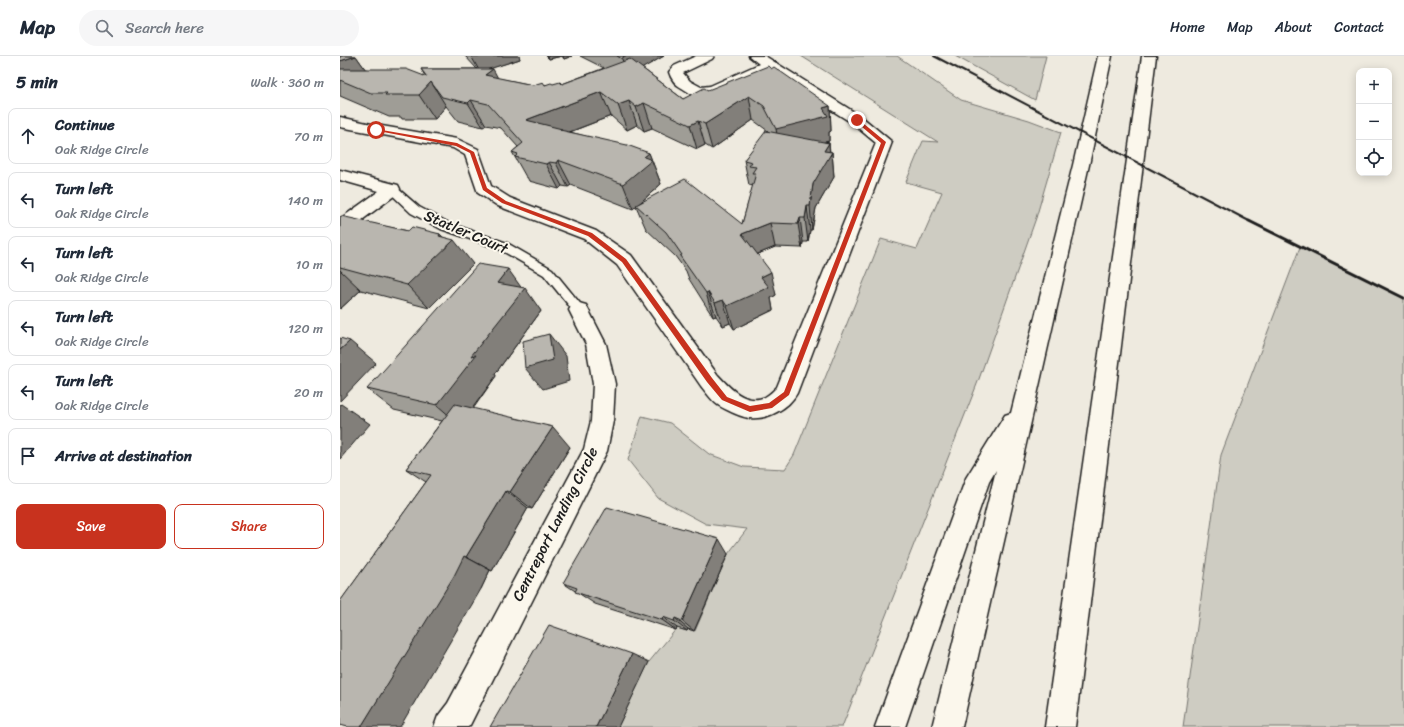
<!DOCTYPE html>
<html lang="en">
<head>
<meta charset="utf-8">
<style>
	:root { --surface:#fff; --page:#f6f6f7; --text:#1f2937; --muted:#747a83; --line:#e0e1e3; --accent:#c8321e }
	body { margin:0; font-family:Sriracha,sans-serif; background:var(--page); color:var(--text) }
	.controls { position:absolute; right:12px; top:12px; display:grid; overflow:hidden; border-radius:8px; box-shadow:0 2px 10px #0003 }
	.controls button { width:36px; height:36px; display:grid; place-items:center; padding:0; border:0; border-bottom:1px solid var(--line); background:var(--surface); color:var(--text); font:20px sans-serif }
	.stop { position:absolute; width:12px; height:12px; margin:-9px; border:3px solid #c8321e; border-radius:50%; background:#fff }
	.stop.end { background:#c8321e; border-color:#fff; box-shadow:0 1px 4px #0008 }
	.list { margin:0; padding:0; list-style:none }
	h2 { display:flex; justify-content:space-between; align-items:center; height:52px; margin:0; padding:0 16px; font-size:17px }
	h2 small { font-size:13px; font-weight:400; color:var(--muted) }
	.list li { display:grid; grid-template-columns:26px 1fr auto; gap:12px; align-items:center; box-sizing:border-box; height:56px; margin:0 8px 8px; padding:0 8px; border:1px solid var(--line); border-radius:8px }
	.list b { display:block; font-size:15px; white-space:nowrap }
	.list p { margin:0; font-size:13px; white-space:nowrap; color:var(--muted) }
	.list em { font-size:13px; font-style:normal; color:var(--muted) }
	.actions { display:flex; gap:8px; padding:12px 16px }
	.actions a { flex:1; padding:9px 0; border:1px solid var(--accent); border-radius:8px; text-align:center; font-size:14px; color:var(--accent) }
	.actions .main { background:var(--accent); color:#fff }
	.icon { flex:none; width:22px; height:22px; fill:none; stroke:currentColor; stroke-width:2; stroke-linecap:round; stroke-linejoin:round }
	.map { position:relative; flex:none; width:1064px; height:671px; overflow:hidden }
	header { display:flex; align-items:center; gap:24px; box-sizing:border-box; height:56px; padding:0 20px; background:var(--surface); border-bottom:1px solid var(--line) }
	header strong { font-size:19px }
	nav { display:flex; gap:22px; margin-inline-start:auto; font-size:14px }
	.search { width:280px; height:36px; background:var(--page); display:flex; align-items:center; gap:10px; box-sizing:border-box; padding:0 14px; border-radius:22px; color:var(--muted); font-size:15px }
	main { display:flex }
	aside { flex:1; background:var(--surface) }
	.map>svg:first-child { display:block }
	.green { fill:#ceccc2; stroke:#75746f }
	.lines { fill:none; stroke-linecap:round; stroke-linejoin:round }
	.service-casing { stroke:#1c1c1c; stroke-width:3 }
	.minor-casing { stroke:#1c1c1c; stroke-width:3 }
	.motorway-casing { stroke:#1c1c1c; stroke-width:3 }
	.service { fill:#fbf7ec; fill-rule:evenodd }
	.minor { fill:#fbf7ec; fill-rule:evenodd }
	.motorway { fill:#fbf7ec; fill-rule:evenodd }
	.rail-far1 { stroke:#1c1c1c; stroke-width:2 }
	.rail { stroke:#1c1c1c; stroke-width:3 }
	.wall { fill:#9f9d96; stroke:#1c1c1c; fill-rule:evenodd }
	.shaded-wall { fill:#827f7a; stroke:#1c1c1c }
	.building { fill:#b9b6af; stroke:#1c1c1c }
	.route { fill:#c8321e }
	.labels { text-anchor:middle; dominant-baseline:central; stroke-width:4; stroke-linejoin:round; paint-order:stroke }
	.street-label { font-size:15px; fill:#1c1c1c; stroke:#fbf7ec }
</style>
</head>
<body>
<header>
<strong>Map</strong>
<div class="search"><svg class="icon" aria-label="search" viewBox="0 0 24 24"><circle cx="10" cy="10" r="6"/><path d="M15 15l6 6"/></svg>Search here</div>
<nav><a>Home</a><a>Map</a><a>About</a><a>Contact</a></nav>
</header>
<main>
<aside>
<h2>5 min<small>Walk · 360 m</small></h2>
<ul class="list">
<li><svg class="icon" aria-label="ahead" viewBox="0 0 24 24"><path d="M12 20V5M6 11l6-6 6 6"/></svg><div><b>Continue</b><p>Oak Ridge Circle</p></div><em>70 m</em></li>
<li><svg class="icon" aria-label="left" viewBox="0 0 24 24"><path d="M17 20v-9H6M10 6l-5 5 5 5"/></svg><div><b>Turn left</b><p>Oak Ridge Circle</p></div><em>140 m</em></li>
<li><svg class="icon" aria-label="left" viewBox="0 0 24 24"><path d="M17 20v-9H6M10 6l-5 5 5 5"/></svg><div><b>Turn left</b><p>Oak Ridge Circle</p></div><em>10 m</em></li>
<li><svg class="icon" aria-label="left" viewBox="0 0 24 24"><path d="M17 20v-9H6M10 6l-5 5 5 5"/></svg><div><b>Turn left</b><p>Oak Ridge Circle</p></div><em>120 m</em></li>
<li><svg class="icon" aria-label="left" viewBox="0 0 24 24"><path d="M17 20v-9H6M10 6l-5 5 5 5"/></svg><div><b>Turn left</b><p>Oak Ridge Circle</p></div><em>20 m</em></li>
<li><svg class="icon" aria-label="arrive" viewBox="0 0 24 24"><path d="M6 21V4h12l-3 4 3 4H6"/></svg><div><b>Arrive at destination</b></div></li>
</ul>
<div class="actions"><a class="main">Save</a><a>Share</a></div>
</aside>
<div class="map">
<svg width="1064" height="671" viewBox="0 0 1064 671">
	<rect width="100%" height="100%" fill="#eeeadf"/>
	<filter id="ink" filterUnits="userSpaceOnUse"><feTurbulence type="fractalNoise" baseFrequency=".025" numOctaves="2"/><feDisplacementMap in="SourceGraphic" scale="8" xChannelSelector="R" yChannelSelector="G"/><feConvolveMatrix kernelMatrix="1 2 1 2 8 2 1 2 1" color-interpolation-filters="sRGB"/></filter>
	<g filter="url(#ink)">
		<!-- green -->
		<g class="green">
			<polygon points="461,0 557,0 621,44 689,64 721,76 696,162 639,323 502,671 278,671 309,606 337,572 347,575 348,573 355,575 388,498 407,473 366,468 318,442 288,404 302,360 330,367 369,398 404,411 445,413 454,399 541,183 577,193 602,136 566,126 583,85 598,86"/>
			<polygon points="615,0 706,0 695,44"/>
			<polygon points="960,191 1064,242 1064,671 843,671 881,399"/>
		</g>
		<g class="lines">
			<!-- service casing -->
			<g class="service-casing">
				<polygon id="service" points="52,130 56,131 79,151 109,167 167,187 212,213 243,251 245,254 243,257 239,259 235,257 204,219 159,193 101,173 71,157 48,135 47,133"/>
			</g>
			<!-- minor casing -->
			<g class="minor-casing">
				<g id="minor">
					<path d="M356,0H374L372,3L343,17L350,25L361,31L370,30L419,8L409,0H425L522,61L552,86L457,337C449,352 428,364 410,362C403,362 384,353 378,349C372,345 366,336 361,330L277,209L244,183L158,150L138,137L125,99L113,92L0,71V61L36,69L117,83L138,93L151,130L170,142L256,175L291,199L377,318C388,330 405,350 425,341C429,339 434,334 437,331L536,87L512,67L428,14C409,22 379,41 359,40C353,40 347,35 342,32C336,29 331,23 329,16L334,10Z"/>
					<polygon points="0,114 58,129 60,133 58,137 6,176 0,178 0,163 39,135 0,124"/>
					<polygon points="239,247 246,249 266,288 275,328 273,365 267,395 130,669 128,671 94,671 98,660 108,647 244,393 251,365 253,328 246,288 229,254 232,249"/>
				</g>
			</g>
			<!-- motorway casing -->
			<g class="motorway-casing">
				<g id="motorway">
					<polygon points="758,0 772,0 749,109 622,671 592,671 656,414 649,426 565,671 535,671 626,422 665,359 671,357 733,109"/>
					<polygon points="802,0 816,0 735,671 705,671"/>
				</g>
			</g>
			<!-- service -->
			<use href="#service" class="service"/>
			<!-- minor -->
			<use href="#minor" class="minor"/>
			<!-- motorway -->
			<use href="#motorway" class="motorway"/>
			<!-- rail-far1 -->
			<polyline class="rail-far1" points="594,0 911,166"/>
			<!-- rail -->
			<polyline class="rail" points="909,165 1064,242"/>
		</g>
		<!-- wall -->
		<g class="wall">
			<path d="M0,0H16L25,13L85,20L81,13H137L125,0H179L180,3L148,13L157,22L193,29L222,28L264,12L240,0H324L302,12L343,43L368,34L490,50L491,75L489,76V85L485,86L489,87L490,96H492L494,121L476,152L472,174H470L468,186H463L462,192L435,191L418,198L436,239L431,242L433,254L394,273L390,267L383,270L376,260L373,261L349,223L346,215L335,200L306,173L296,150L293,153L231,129L228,131L222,130L219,133L189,125L187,121H186L172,96L178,91L161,72L146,69L143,71L118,65L106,50L95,63H62L61,61H49L0,40ZM271,60L287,74L297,69L304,75L312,72L357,93L365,89L372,93L413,64L428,75L404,104L409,129L413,130L402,168L300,147L321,128L309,97L230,76Z"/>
			<polygon points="206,0 232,0 224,3 222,0 209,3"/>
			<polygon points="0,161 68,175 100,178 103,181 133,208 89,252 21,234 0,253"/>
			<polygon points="181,232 201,255 155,318 156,320 133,353 230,391 192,453 188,452 152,515 150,514 141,533 2,543 86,426 66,413 102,365 54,354 27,333"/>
			<polygon points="388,498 354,575 348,573 347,575 337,572 336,574 255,548 223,527"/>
		</g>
		<!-- shaded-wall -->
		<g class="shaded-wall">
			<polygon points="16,0 33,24 0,24 0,5"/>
			<polygon points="131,0 179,0 180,3 140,16"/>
			<polygon points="208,0 222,0 209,3"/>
			<polygon points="223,0 232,0 224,3"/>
			<polygon points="284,0 324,0 296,16 290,27 282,3"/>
			<polygon points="153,13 166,37 145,19"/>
			<polygon points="91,26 106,50 95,63 79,39"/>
			<polygon points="261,36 271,60 224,78 186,64"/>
			<polygon points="409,40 413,64 372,93 365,68"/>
			<polygon points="131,44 146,69 143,71 128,47"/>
			<polygon points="289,45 297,69 287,74 278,49"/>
			<polygon points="304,47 312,72 304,75 296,51"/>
			<polygon points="490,50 491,75 489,76 489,85 440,97 436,73 483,52"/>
			<polygon points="358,65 365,89 357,93 350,69"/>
			<polygon points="489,87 490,100 492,96 494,121 476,152 472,174 470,150 473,128 484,95"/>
			<polygon points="309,97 321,128 293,153 283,128 304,101"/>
			<polygon points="218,104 231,129 228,131 216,107"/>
			<polygon points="209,106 222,130 219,133 206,108"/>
			<polygon points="467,150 470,174 468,186 465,162"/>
			<polygon points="460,162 463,186 462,192 458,168"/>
			<polygon points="430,167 435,191 408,202 402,178"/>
			<polygon points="100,178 109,189 114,184 133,208 89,252 67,229"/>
			<polygon points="168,213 183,234 185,232 201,255 155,318 156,320 120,369 97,349 131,300 157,227"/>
			<polygon points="0,214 21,234 0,253"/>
			<polygon points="431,216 436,239 431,242 433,254 394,273 387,250 421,221"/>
			<polygon points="368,236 376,260 373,261 366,237"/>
			<polygon points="383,244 390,267 383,270 375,247"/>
			<polygon points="209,278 226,300 229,325 203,333 185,312"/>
			<polygon points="10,285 36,307 0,345 0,294"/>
			<polygon points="1,348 30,368 0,403 0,349"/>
			<polygon points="213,371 230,391 192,453 170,436"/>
			<polygon points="166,435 188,452 152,515 126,501"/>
			<polygon points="379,483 388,498 354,575 342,565"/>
			<polygon points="124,500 150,514 141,533 60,671 21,671"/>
			<polygon points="323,561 337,572 336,574 322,564"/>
			<polygon points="335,562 348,573 347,575 334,565"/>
			<polygon points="292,598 309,606 278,671 256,671"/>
		</g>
		<!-- building -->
		<g class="building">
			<polygon points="0,0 16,0 0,5"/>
			<polygon points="277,0 284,0 282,3"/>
			<polygon points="290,3 343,43 364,32 368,34 428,10 431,13 434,11 490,50 483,52 488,60 436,73 424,50 409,40 365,68 358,65 350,69 304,47 296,51 289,45 278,49 261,36 186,64 222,73 220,74 287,89 309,97 304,101 312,104 283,128 218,104 216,107 209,106 206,108 175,101 178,98 172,96 183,87 148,48 131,44 128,47 102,41 91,26 79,39 45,39 47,37 31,37 0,24 0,13 66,13 87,21 81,13 153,13 145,19 193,29 203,26 205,29 211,27 213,28 220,26 222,28"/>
			<polygon points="426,75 489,87 484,95 492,96 473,128 470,150 467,150 465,162 460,162 458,168 430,167 402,178 431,216 421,221 429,231 387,250 383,244 375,247 368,236 366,237 340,200 342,199 326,176 296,149 345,123 402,168 416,117 412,117 416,111 409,110 412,106 404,104"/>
			<polygon points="1,160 68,175 72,171 100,178 99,180 114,184 67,229 0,211 0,161"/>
			<polygon points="138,208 168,213 157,227 185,232 131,300 136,299 97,349 27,333"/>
			<polygon points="209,278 213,304 185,312 183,285"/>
			<polygon points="0,282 10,285 0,294"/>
			<polygon points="115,348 213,371 170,436 166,435 126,501 124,500 114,520 21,671 8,671 0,669 0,544 1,544 91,419 66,413"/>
			<polygon points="267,451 379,483 342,565 335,562 334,565 323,561 322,564 235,536 237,532 223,527"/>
			<polygon points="209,569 292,598 256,671 150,671"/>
		</g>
	</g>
	<!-- route -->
	<polygon class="route" points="515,63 518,63 546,86 449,339 432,352 410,356 382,344 367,326 282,206 248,180 162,147 143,134 130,97 116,90 33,74 36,73 117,87 134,96 147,132 166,145 252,177 286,203 372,322 387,341 410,350 429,347 444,336 541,87 515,65"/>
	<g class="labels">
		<!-- street labels -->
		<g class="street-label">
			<text transform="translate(126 176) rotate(23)">Statler Court</text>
			<text transform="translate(215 468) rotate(-63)">Centreport Landing Circle</text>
		</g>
	</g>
</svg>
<div class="controls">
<button>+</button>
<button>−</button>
<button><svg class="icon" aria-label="locate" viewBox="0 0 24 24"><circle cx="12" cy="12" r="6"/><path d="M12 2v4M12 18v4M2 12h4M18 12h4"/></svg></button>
</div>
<div class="stop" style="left:36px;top:74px"></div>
<div class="stop end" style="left:517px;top:64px"></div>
</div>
</main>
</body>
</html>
